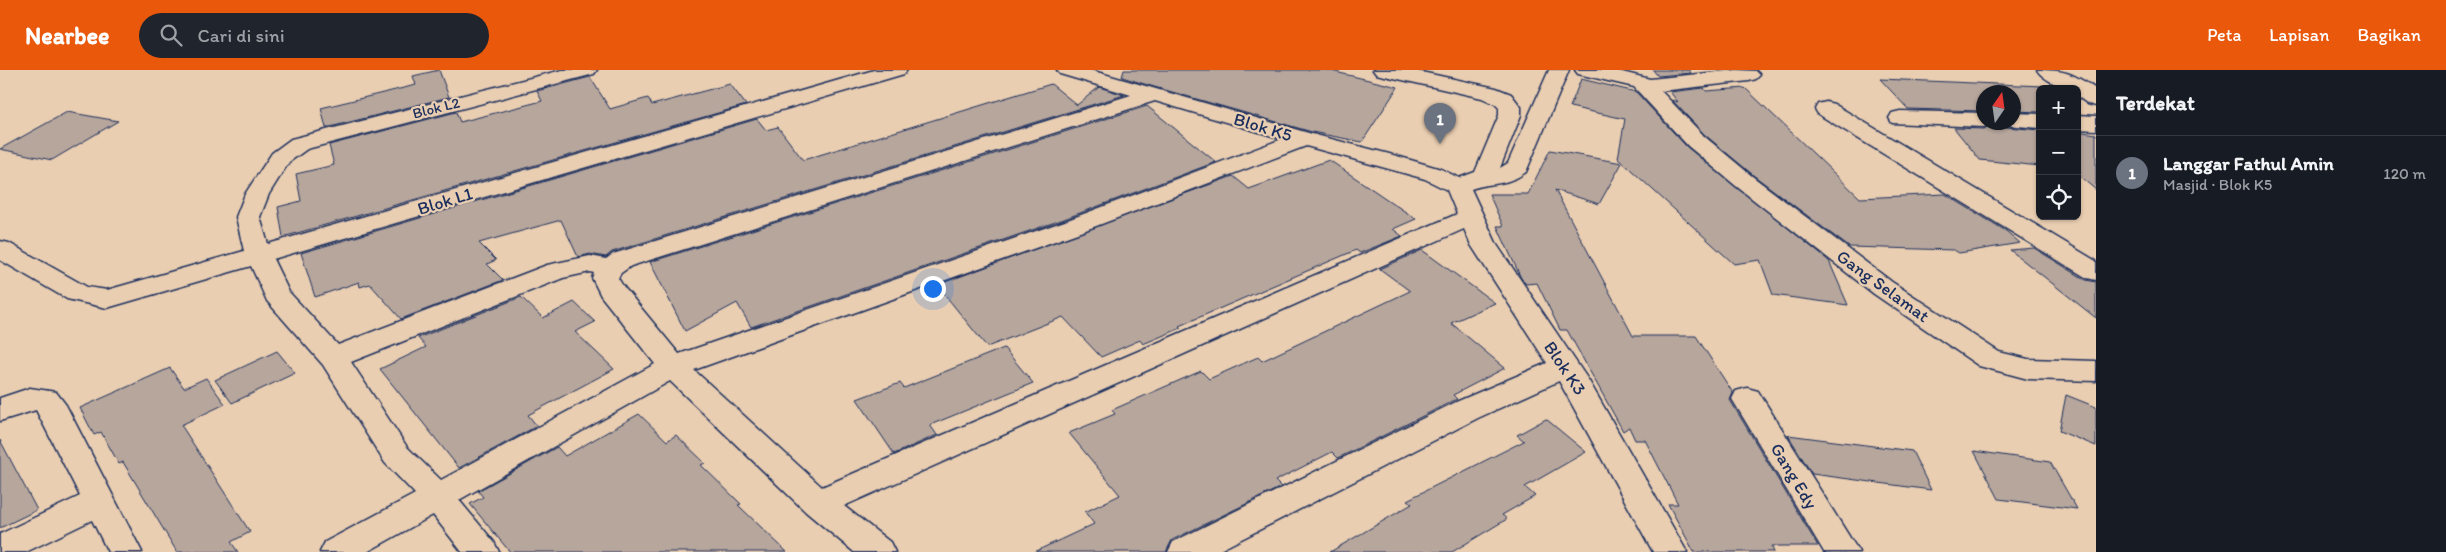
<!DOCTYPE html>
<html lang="id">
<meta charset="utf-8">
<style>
body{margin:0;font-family:Itim,sans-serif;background:#20242c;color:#f1f3f6}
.controls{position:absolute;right:15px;top:15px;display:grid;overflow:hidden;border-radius:8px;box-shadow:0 1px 4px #0004}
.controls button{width:45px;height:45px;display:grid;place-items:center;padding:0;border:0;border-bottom:1px solid #363941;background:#171b24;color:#f1f3f6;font:25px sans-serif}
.compass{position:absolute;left:1976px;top:15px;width:45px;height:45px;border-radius:50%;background:#171b24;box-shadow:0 1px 4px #0004;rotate:13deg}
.you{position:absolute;left:932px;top:218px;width:18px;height:18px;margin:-12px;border:4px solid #fff;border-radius:50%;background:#1a73e8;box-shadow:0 0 0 8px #1a73e833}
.badge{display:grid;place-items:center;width:32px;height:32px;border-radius:50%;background:#ea580c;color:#fff;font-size:16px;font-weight:700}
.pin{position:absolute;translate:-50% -41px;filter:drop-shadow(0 1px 2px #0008)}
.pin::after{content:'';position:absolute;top:26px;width:18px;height:15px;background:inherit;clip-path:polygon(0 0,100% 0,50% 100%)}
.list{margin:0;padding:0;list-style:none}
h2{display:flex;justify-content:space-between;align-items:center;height:65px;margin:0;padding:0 20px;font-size:21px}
h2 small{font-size:16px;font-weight:400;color:#9ea1a6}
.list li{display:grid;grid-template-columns:32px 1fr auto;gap:15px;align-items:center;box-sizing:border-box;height:75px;padding:0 20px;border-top:1px solid #363941}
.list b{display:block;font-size:19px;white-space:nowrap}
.list p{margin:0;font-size:16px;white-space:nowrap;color:#9ea1a6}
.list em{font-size:16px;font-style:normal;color:#9ea1a6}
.icon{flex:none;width:28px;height:28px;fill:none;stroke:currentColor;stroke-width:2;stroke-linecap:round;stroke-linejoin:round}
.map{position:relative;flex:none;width:2096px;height:482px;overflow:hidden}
header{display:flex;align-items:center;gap:30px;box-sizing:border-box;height:70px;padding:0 25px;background:#ea580c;color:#fff}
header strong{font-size:24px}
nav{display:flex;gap:28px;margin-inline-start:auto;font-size:18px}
.search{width:350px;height:45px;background:#20242c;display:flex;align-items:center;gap:12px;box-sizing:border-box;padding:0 18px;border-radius:28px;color:#9ea1a6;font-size:19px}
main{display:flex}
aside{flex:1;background:#171b24}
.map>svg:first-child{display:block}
.building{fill:#b7a69c;stroke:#1b2f5e}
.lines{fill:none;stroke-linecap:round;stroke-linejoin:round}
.minor-casing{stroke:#1b2f5e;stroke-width:3}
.minor{fill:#eaceb1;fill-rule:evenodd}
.labels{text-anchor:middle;stroke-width:4.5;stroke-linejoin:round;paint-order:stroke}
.far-street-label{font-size:15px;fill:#1b2f5e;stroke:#eaceb1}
.street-label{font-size:18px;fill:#1b2f5e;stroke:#eaceb1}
</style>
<header>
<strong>Nearbee</strong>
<div class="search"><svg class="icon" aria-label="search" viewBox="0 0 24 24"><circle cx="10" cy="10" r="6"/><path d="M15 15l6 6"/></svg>Cari di sini</div>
<nav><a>Peta</a><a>Lapisan</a><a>Bagikan</a></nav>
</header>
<main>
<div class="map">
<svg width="2096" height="482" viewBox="0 0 2096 482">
<rect width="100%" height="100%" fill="#eaceb1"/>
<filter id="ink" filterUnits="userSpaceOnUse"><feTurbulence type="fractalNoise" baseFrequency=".02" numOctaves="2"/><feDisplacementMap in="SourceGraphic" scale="10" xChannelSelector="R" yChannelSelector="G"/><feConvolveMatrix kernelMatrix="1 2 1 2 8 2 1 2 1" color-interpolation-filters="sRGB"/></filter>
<g filter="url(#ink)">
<g class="building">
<polygon points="439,0 449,27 326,58 321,38 416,15 413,6"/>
<polygon points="1124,0 1327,0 1398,17 1362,72 1312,62 1151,16 1122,7"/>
<polygon points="1653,0 1689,0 1691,3 1658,6"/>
<polygon points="590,7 610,39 648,28 652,35 730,14 746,35 283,167 278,137 301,131 296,104 334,95 329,75 456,42 460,52 542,31 537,21"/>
<polygon points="1581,9 1636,22 1687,77 1829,191 1848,235 1773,225 1760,190 1734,194 1618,88 1625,49 1570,37"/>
<polygon points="1880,9 2043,16 2046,19 2040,19 2040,42 2014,41 2014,22 1984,22 1984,41 1908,39"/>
<polygon points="1051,14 1077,35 1099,17 1124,25 612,182 606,187 590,184 578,187 561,150 479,173 496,190 487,194 503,210 401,249 370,214 360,217 359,212 315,227 301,183 757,49 766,60 778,57 803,90"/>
<polygon points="1704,18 1706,21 1745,18 1860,128 1945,124 2006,161 2020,173 1959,183 1954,180 1849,177 1753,105 1705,65 1672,30 1678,32 1670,22"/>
<polygon points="1147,36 1216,92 1064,149 751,257 737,233 685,261 650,192"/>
<polygon points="67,42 118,51 52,90 0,79"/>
<polygon points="1995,52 2003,52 2006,57 2040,60 2040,96 1980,90 1954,58 1984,59"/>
<polygon points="2077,61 2096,64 2096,120 2077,104"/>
<polygon points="1550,80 1622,93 1599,134 1555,120 1633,266 1696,266 1733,323 1730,330 1818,476 1771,476 1774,482 1694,482 1668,434 1678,434 1645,370 1635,370 1629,357 1623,361 1567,260 1560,260 1537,213 1526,214 1521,208 1497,156 1503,156 1489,124 1528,124"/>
<polygon points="1329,90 1416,149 1393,159 1402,166 1360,183 1356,180 1179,256 1181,258 1143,274 1140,270 1101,287 1063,247 987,277 937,215 1233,106 1249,119"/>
<polygon points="2034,178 2086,210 2096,212 2096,248 2010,180"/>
<polygon points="1422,180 1495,233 1451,253 1505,298 1453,325 1457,329 1338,388 1332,382 1275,411 1281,417 1172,470 1166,482 1034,482 1094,454 1085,442 1120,425 1069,363 1115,344 1112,340 1201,301 1209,309 1258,287 1262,291 1410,221 1380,199"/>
<polygon points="521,227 543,248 574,232 595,252 575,262 614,299 528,345 537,356 459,398 380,299 426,277 418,268"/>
<polygon points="1004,278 1033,313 930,355 937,365 894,384 857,329 900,313 904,318"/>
<polygon points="277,281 295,303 232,333 215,310"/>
<polygon points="170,298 184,318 206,308 225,334 181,355 250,462 231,472 238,482 177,482 123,392 119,394 101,362 94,365 80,338"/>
<polygon points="2066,325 2096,337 2096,376 2059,361"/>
<polygon points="639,344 667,371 676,365 705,393 701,395 741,434 738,435 787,482 510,482 470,434 483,427 478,421 557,377 565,386"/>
<polygon points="1546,349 1586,382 1525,417 1535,426 1502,445 1507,449 1452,482 1330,482 1412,434 1407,430 1524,371 1517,365"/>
<polygon points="1788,365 1912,381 1931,420 1812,404"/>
<polygon points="0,370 37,440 0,458"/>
<polygon points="1974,381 2050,392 2077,439 1999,429"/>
</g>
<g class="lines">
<defs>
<g id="minor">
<path d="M562 0H597L594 4 307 79 289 92 269 124 260 147 268 174 874 0H907L904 4 273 189 289 222 338 275 547 195 590 186 606 189 613 184 1131 25 1060 4 1057 0H1090L1312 64 1397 86 1441 99 1459 108 1475 102 1499 45V38L1495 34 1482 28 1376 4 1373 0H1412L1496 18 1511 24 1521 37V45L1500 98 1508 93 1549 0H1569L1526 102C1507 116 1492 112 1471 119L1497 175 1589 311 1687 482H1653L1559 311 1478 348 1216 482H1168L1173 472 1456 332 1547 293 1471 175 1464 159 844 436 890 472 895 482H854L806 442 670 311 459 430 494 472 499 482H462L433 445 367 482H320L325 472 415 424 385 393 323 295 267 231 251 196 107 238 67 229 0 190V171L9 173 87 217 107 220 244 181 236 147 245 124 272 83 291 69ZM1155 31 1282 69 1065 151 679 284 623 216 618 208 621 203 631 196ZM1306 76 1425 109 1447 120 1457 144 822 417 694 300 1083 161ZM590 202 594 203 592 208 601 226 655 294 441 410 407 377 351 292 563 208Z"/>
<polygon points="1575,0 1614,0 1650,9 1737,0 1756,1 1760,5 1756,9 1749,11 1661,21 1704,66 1752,106 1892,212 1999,282 2028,289 2096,291 2096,311 2028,309 1979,296 1874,224 1736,116 1688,76 1634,17 1578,4"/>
<path d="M2037 0C2065 0 2072 3 2096 19V36L2088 34 2077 26V19C2064 19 2044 11 2037 0Z"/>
<polygon points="1826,32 1834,34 2096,191 2096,210 2087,208 1818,44 1815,39 1818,34"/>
<polygon points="1900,41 1984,43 1984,52 1993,52 1984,57 1892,53 1889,48 1892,43"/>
<polygon points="2014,43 2040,44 2040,58 2006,55 2005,52 2014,52"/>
<polygon points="2077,45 2096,46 2096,60 2077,59"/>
<polygon points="30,318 56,322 66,335 142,482 108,482 92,450 26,482 0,482 0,464 80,426 36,340 0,351 0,328"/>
<polygon points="1747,318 1758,321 1859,482 1824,482 1732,329 1736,321"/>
</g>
</defs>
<use href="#minor" class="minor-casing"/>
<use href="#minor" class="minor"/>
</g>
</g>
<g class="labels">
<g class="far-street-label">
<text transform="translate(436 38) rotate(-14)" y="5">Blok L2</text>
</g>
<g class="street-label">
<text transform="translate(1263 57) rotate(17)" y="6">Blok K5</text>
<text transform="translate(445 131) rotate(-17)" y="6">Blok L1</text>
<text transform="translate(1883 216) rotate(36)" y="6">Gang Selamat</text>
<text transform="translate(1565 298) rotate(56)" y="6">Blok K3</text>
<text transform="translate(1794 406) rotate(59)" y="6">Gang Edy</text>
</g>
</g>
</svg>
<div class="controls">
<button>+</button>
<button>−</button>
<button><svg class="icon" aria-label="locate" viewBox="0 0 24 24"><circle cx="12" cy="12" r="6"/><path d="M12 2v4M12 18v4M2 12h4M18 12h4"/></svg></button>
</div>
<svg class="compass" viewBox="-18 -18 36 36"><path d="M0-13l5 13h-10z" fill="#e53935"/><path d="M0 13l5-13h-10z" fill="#9ea1a6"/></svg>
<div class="you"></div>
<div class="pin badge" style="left:1440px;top:74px;background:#6b7280">1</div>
</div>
<aside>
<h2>Terdekat<small></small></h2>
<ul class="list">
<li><span class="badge" style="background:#6b7280">1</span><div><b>Langgar Fathul Amin</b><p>Masjid · Blok K5</p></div><em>120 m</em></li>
</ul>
</aside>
</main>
